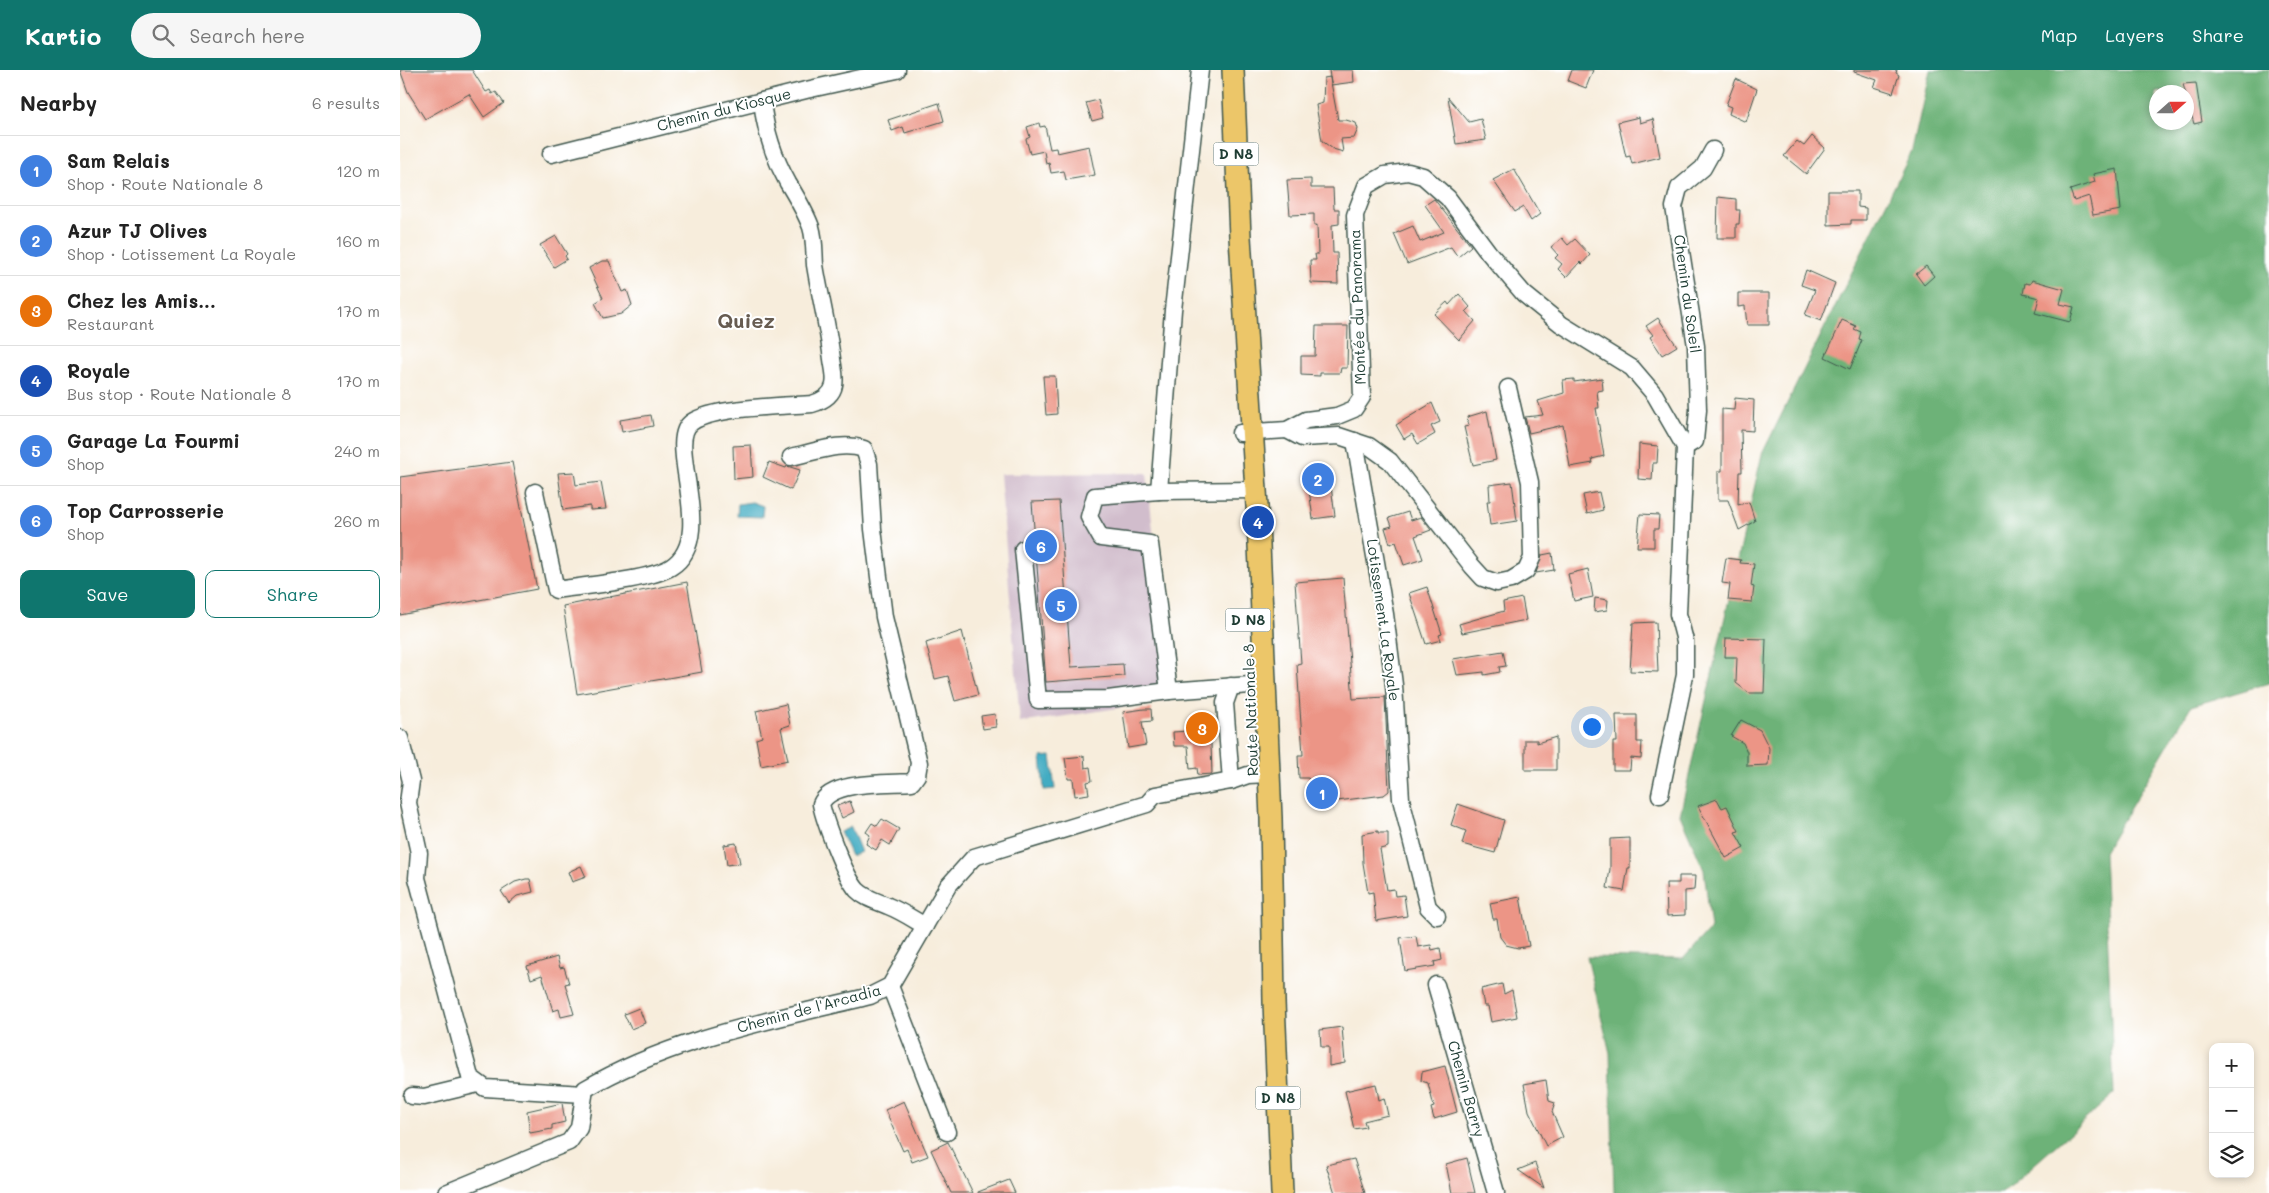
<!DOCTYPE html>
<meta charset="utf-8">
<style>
body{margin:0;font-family:Mali,sans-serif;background:#f6f6f6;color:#222}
.controls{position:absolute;right:15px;bottom:15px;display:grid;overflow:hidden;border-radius:10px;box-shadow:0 2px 8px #0003}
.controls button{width:45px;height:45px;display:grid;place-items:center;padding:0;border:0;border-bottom:1px solid #e0e0e0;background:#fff;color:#222;font:25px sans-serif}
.compass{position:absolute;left:1749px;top:15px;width:45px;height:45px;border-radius:50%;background:#fff;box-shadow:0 2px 8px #0003;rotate:69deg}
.you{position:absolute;left:1191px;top:656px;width:18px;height:18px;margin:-12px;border:4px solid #fff;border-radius:50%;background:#1a73e8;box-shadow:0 0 0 8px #1a73e833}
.badge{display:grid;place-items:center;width:32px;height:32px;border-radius:50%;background:#0f766e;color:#fff;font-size:16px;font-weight:700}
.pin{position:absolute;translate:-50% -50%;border:2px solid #fff;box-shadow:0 1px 5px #0006}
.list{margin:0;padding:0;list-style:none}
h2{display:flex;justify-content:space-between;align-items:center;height:65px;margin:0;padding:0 20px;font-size:21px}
h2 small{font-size:16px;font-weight:400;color:#767676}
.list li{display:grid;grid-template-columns:32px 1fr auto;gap:15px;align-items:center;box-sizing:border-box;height:70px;padding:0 20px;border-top:1px solid #e0e0e0}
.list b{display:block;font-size:19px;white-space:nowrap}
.list p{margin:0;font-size:16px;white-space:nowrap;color:#767676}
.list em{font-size:16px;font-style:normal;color:#767676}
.actions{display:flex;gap:10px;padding:15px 20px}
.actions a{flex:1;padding:11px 0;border:1px solid #0f766e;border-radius:10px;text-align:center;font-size:18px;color:#0f766e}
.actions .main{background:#0f766e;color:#fff}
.icon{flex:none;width:28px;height:28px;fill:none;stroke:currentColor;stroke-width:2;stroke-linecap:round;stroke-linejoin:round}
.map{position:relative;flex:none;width:1869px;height:1123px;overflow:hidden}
header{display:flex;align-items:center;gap:30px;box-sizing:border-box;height:70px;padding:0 25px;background:#0f766e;color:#fff}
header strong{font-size:24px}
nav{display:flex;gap:28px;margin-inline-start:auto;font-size:18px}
.search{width:350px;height:45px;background:#f6f6f6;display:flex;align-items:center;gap:12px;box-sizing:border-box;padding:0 18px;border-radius:28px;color:#767676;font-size:19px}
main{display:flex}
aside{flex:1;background:#fff}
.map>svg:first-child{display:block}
.industrial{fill:#d1bdcc}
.forest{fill:#6db278;stroke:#467856;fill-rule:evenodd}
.water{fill:#42acc2;stroke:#30747b}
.building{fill:#ec9586}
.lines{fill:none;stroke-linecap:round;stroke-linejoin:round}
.minor-casing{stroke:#3f574d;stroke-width:19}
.major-casing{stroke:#3f574d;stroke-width:24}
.minor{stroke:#fff;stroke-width:16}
.major{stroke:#ecc669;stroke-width:21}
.labels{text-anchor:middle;stroke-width:4;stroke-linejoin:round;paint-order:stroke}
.shield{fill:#fff;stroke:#627771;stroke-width:1}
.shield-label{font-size:14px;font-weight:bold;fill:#1f3d34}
.street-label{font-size:15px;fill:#1f3d34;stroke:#fff}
.district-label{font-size:20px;font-weight:bold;fill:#675c51;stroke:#fff}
</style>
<header>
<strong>Kartio</strong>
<div class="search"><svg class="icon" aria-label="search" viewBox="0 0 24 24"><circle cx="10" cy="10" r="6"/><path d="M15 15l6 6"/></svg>Search here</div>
<nav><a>Map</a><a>Layers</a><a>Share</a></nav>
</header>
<main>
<aside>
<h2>Nearby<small>6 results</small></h2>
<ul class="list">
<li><span class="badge" style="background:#3f7fe0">1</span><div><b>Sam Relais</b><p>Shop · Route Nationale 8</p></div><em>120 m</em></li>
<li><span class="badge" style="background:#3f7fe0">2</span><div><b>Azur TJ Olives</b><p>Shop · Lotissement La Royale</p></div><em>160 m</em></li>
<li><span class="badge" style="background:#e8710a">3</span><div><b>Chez les Amis...</b><p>Restaurant</p></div><em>170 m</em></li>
<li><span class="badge" style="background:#1a4fb4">4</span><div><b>Royale</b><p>Bus stop · Route Nationale 8</p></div><em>170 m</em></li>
<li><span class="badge" style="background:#3f7fe0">5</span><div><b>Garage La Fourmi</b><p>Shop</p></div><em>240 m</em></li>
<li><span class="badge" style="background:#3f7fe0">6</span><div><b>Top Carrosserie</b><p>Shop</p></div><em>260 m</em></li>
</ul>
<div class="actions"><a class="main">Save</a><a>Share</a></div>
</aside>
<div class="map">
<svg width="1869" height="1123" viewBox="0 0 1869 1123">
<rect width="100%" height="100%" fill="#fff"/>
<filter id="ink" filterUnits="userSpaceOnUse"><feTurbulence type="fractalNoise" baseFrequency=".02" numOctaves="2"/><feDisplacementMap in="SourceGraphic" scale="10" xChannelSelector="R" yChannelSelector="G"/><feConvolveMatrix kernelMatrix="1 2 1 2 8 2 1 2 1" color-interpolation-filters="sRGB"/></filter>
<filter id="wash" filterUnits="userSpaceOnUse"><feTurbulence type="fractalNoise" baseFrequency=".0096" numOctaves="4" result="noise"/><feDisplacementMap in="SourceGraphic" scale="20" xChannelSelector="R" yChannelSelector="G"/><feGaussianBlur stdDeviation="1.12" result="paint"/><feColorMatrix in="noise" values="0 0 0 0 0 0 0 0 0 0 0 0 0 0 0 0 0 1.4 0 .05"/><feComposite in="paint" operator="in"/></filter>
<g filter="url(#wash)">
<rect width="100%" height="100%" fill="#f7eddc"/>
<polygon class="industrial" points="747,403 771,630 620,653 600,404"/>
<path class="forest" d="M1530 0H1869V613L1791 636 1704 782 1714 1024 1602 1123H1214L1210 983 1187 887 1283 889 1311 858 1304 800 1280 745 1362 384 1512 81ZM1756 22H1786V52H1756Z"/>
<g class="water">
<polygon points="352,432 363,436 362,447 337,446 338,434"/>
<polygon points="651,686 655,719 644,720 641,687"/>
<polygon points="451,757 461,782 451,786 440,762"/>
</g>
<g id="blocks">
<g class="building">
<polygon points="0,0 72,0 86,22 90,20 92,24 96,22 104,33 84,47 69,24 25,49 8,22"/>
<polygon points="929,0 953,0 954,12 931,15"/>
<polygon points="1172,0 1193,0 1186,18 1168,11"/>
<polygon points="1454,0 1497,0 1496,3 1499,5 1493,23 1474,17 1477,10 1454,2"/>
<polygon points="930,7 938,50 946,50 956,53 958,59 954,68 941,69 943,82 933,79 922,71 916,35 923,33 924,8"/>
<polygon points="1336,9 1357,19 1346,52 1329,44 1331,37 1326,35"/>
<polygon points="1796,13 1802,52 1794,54 1783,14"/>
<polygon points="1048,27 1069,52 1081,49 1086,70 1056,74"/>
<polygon points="698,30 703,48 692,51 686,33"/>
<polygon points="539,33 544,51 505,63 503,57 492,61 488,50"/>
<polygon points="1239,47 1240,53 1253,49 1260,87 1232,94 1230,86 1226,87 1218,52"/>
<polygon points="639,53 640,57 645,56 650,79 656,78 657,83 689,76 695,105 666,110 664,101 651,103 649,93 646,94 644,81 630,84 626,69 630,67 627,57"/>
<polygon points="1412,66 1425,78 1406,104 1384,86 1397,71 1404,76"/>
<polygon points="1114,99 1140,144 1131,151 1123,137 1115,142 1093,110"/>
<polygon points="1717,99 1721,140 1693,145 1689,126 1674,131 1670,120 1695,112 1693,104"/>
<polygon points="911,109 911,118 933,118 934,139 939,139 939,154 932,155 933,183 937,183 938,214 911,213 910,190 916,190 915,184 918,184 917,155 914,156 914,144 890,145 887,110"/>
<polygon points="1428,121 1458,121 1458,137 1466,138 1466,150 1451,150 1451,154 1428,155"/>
<polygon points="1318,127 1336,129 1336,140 1340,140 1339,154 1336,154 1336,168 1317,168"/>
<polygon points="1034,129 1071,176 1058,187 1051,177 1007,194 994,164 1013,156 1020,172 1044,162 1025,135"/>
<polygon points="156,166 167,184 165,186 167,189 154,197 140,175"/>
<polygon points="1162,168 1168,175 1175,169 1190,185 1182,194 1180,192 1166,207 1158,199 1162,194 1155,188 1158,185 1151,177"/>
<polygon points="202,191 209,191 222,222 227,220 232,235 221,244 203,248 195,233 203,228 189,198"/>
<polygon points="1526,196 1534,206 1524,215 1516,204"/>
<polygon points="1406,200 1435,213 1421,251 1405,245 1415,220 1401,215"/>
<polygon points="1632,210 1664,219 1660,234 1674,237 1670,252 1635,243 1639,228 1623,224 1625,213 1630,214"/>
<polygon points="1338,223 1369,223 1369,255 1347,255 1345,236 1338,237"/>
<polygon points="1059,224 1070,237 1066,241 1075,251 1059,270 1034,244 1047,232 1049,235"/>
<polygon points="1258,248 1277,276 1262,285 1250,267 1253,265 1246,256"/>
<polygon points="1442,250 1456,256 1454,259 1461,262 1459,269 1462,270 1450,299 1425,287"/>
<polygon points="916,256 948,256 947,298 941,298 940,303 920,303 920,306 901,305 901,286 915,286"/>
<polygon points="643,306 655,306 657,344 646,345"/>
<polygon points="1202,308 1203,320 1197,321 1199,338 1196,338 1204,386 1192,389 1193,393 1170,397 1163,355 1129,363 1125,347 1143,345 1138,331 1164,323 1163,310 1174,309 1174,312"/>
<polygon points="1335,328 1354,330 1353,361 1341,360 1342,402 1339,402 1338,435 1349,432 1355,451 1339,460 1328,430 1318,430 1318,401 1322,401 1322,339 1334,340"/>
<polygon points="1032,333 1040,352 1031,356 1035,364 1018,374 1012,364 1004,369 996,355"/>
<polygon points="1087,341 1096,390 1073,395 1064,357 1069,356 1067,347"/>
<polygon points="251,345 253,356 222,362 220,350"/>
<polygon points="1239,374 1258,376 1257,393 1253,393 1252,410 1238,409"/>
<polygon points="351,375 353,407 334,409 333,376"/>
<polygon points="112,392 137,519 0,545 0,407"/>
<polygon points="369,392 386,398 387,396 400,400 391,420 363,407"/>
<polygon points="174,402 176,415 201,412 206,439 190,440 190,436 163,440 158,403"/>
<polygon points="929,402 935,446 913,449 907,405"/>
<polygon points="1112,412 1117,451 1090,455 1087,431 1090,431 1089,415"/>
<polygon points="1199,422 1203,440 1187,444 1183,425"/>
<polygon points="659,431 671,597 723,594 724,606 646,612 632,432"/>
<polygon points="1008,442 1011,450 1021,447 1031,460 1015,466 1023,489 1004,495 996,472 990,474 985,458 992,456 989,448"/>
<polygon points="1240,444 1259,445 1258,459 1254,459 1254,477 1237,477"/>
<polygon points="1152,483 1154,500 1136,503 1142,485"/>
<polygon points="1326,488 1341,490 1340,493 1354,494 1351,516 1354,517 1352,532 1328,530 1330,514 1322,513"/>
<polygon points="1188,499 1193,527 1174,531 1168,504"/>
<polygon points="943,508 953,629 985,627 989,721 984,725 914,734 913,715 908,708 899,708 898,685 903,685 897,594 901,593 895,512"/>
<polygon points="287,512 302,602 177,624 163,536"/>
<polygon points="1027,517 1042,564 1039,565 1041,570 1026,574 1009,523"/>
<polygon points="1122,528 1126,550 1062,563 1059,554 1104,541 1103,532"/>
<polygon points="1195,528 1208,530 1207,540 1194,542"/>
<polygon points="1256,552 1258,602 1230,601 1233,553"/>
<polygon points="562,561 578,625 555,631 548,606 535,609 526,573"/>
<polygon points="1326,568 1366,569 1364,623 1349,623 1336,613 1337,587 1325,587"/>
<polygon points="1103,581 1106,596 1099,597 1100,602 1084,605 1084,602 1057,605 1053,589"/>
<polygon points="386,634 390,655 381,658 388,690 361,696 356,669 362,667 356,641"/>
<polygon points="744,639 751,639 752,651 742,652 746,675 728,678 723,642"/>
<polygon points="595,644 596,657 583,659 581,646"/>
<polygon points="810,645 812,704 798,705 797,698 790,699 788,676 774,676 773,662 788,661 788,649 791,649 791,646"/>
<polygon points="1216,645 1237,645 1237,672 1242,672 1241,689 1231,688 1230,700 1213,700 1213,672 1217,672"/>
<polygon points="1341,650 1360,660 1369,678 1368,695 1347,696 1347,682 1343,673 1331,666"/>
<polygon points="1156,667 1156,700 1125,700 1125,670 1137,670 1137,673"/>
<polygon points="684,686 685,698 690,697 692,711 687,712 689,724 675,726 673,709 668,709 665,688"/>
<polygon points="1317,729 1322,738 1327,736 1339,761 1335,762 1344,778 1326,788 1298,736"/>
<polygon points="450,731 454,742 442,748 437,736"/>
<polygon points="1058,734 1104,750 1095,783 1062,774 1066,761 1051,755"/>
<polygon points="482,749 499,759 490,775 482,770 476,780 466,774 470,765 466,762 472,753 477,756"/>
<polygon points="978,761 978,763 988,763 988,777 980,779 987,820 994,819 995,826 1004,825 1007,846 976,851 973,822 968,823 963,793 962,764"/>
<polygon points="1230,768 1230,798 1228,798 1224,821 1207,818 1210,799 1210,769"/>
<polygon points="336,773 340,793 327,795 324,775"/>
<polygon points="181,796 186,807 172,812 168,802"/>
<polygon points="1279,806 1295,806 1294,820 1285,821 1285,845 1267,846 1266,813 1279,813"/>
<polygon points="126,809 130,809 133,822 117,826 109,833 101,821 115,812"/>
<polygon points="1120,827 1129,876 1118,878 1106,875 1100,867 1097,849 1093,849 1090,833"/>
<polygon points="1016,866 1018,877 1031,875 1032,880 1040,878 1042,890 1034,892 1035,896 1005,901 1000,868"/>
<polygon points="157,887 160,898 164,897 169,913 165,914 174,944 161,947 159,939 153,941 142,905 131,909 127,896"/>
<polygon points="1102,914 1104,924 1112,920 1117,947 1091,952 1088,936 1084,936 1081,919"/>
<polygon points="239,938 245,953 231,959 224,944"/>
<polygon points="942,957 945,993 929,996 929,977 921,977 920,960"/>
<polygon points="1045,996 1057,1042 1034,1049 1031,1038 1034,1037 1028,1013 1021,1011 1022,1002"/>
<polygon points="1146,1010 1149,1031 1155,1033 1152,1042 1163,1067 1146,1076 1129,1041 1124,1014"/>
<polygon points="976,1014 979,1030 984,1028 988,1045 964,1051 966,1057 954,1059 945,1021"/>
<polygon points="504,1031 528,1086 512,1092 507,1079 503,1081 485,1040"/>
<polygon points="162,1033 165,1052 152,1055 152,1059 130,1063 127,1041"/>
<polygon points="548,1072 573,1123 551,1123 531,1080"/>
<polygon points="1067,1088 1075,1123 1052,1123 1046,1094"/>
<polygon points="954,1089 965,1123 935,1123 926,1095"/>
<polygon points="1135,1093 1144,1118 1118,1100"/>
<polygon points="609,1110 615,1123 578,1123 578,1122"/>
</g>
</g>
</g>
<g filter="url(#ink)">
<use href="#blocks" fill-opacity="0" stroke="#3f574d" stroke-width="1"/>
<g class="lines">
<defs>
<g id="minor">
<polyline points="151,84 406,20 497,0"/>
<polyline points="887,360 902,368 939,366 969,376 990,391 1072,496 1083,508 1097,513 1111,510 1126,501 1132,488 1130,412 1108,318"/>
<polyline points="840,363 887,360 906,350 937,346 954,339 962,327 955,145 966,116 985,105 1008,102 1023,106 1048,128 1089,183 1124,224 1161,254 1232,298 1255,325 1285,377 1278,544 1285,571 1285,605 1260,725"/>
<polyline points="955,371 985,544 994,615 1001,729 1028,837 1037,846"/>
<polyline points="1285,377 1295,371 1298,340 1296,276 1274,137 1279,118 1303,98 1313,80"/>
<path d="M391 387C416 382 440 371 464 379L469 394 473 459 484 547 519 693 517 705 512 712C489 714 431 710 421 734 425 753 445 806 457 820 466 829 477 831 488 836 501 841 513 849 525 856"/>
<polyline points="856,420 759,421 695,426 689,447 701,468 750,474 769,621 864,614"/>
<polyline points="759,421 773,240 800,0"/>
<path d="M135 422 156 520C183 516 250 510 271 497 319 467 263 371 292 352 314 337 384 336 412 334 422 331 432 326 434 315 436 307 433 297 432 289 428 257 420 226 415 195 414 182 415 170 411 157 405 141 397 128 388 113 374 88 365 60 362 31"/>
<polyline points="623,479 638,630 708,629 769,621"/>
<polyline points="831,616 825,633 831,711"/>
<polyline points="0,668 11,711 8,733 19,783 17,808 70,1007 85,1018 184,1024"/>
<polyline points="1036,915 1096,1123"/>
<polyline points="490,916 547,1062"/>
<polyline points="12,1026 24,1027 78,1014"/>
<path d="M46 1123 169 1072 179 1058 185 1019C272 968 373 950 470 926L490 916 548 816 574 787 747 734 755 725 831 711 848 705 868 704"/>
</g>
<polyline id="major" points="833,0 840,167 858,452 871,748 874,932 882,1123"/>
</defs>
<use href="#minor" class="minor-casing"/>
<use href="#major" class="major-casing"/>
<use href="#minor" class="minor"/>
<use href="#major" class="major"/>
</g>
</g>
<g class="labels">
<g class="shield">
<rect x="813.5" y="72.5" width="45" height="23" rx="4"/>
<rect x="825.5" y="538.5" width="45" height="23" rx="4"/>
<rect x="855.5" y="1016.5" width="45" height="23" rx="4"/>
</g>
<g class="shield-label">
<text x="836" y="89">D N8</text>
<text x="848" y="555">D N8</text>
<text x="878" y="1033">D N8</text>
</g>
<g class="street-label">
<text transform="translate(324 40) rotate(-14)" y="5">Chemin du Kiosque</text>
<text transform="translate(1287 224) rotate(82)" y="5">Chemin du Soleil</text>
<text transform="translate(958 237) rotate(-92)" y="5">Montée du Panorama</text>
<text transform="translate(983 550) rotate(82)" y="5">Lotissement La Royale</text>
<text transform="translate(851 640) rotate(-92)" y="5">Route Nationale 8</text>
<text transform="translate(409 939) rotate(-15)" y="5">Chemin de l'Arcadia</text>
<text transform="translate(1066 1019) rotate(74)" y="5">Chemin Barry</text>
</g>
<g class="district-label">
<text x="346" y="258">Quiez</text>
</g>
</g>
</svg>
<div class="controls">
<button>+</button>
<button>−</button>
<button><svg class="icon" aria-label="layers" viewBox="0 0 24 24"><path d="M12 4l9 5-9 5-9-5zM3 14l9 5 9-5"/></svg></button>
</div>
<svg class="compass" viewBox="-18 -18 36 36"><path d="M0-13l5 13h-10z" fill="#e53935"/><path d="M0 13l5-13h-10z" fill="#767676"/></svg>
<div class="you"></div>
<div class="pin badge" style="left:922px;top:723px;background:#3f7fe0">1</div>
<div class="pin badge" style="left:918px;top:409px;background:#3f7fe0">2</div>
<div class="pin badge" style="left:802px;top:658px;background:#e8710a">3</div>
<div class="pin badge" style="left:858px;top:452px;background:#1a4fb4">4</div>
<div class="pin badge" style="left:661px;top:535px;background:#3f7fe0">5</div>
<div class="pin badge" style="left:641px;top:476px;background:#3f7fe0">6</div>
</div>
</main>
